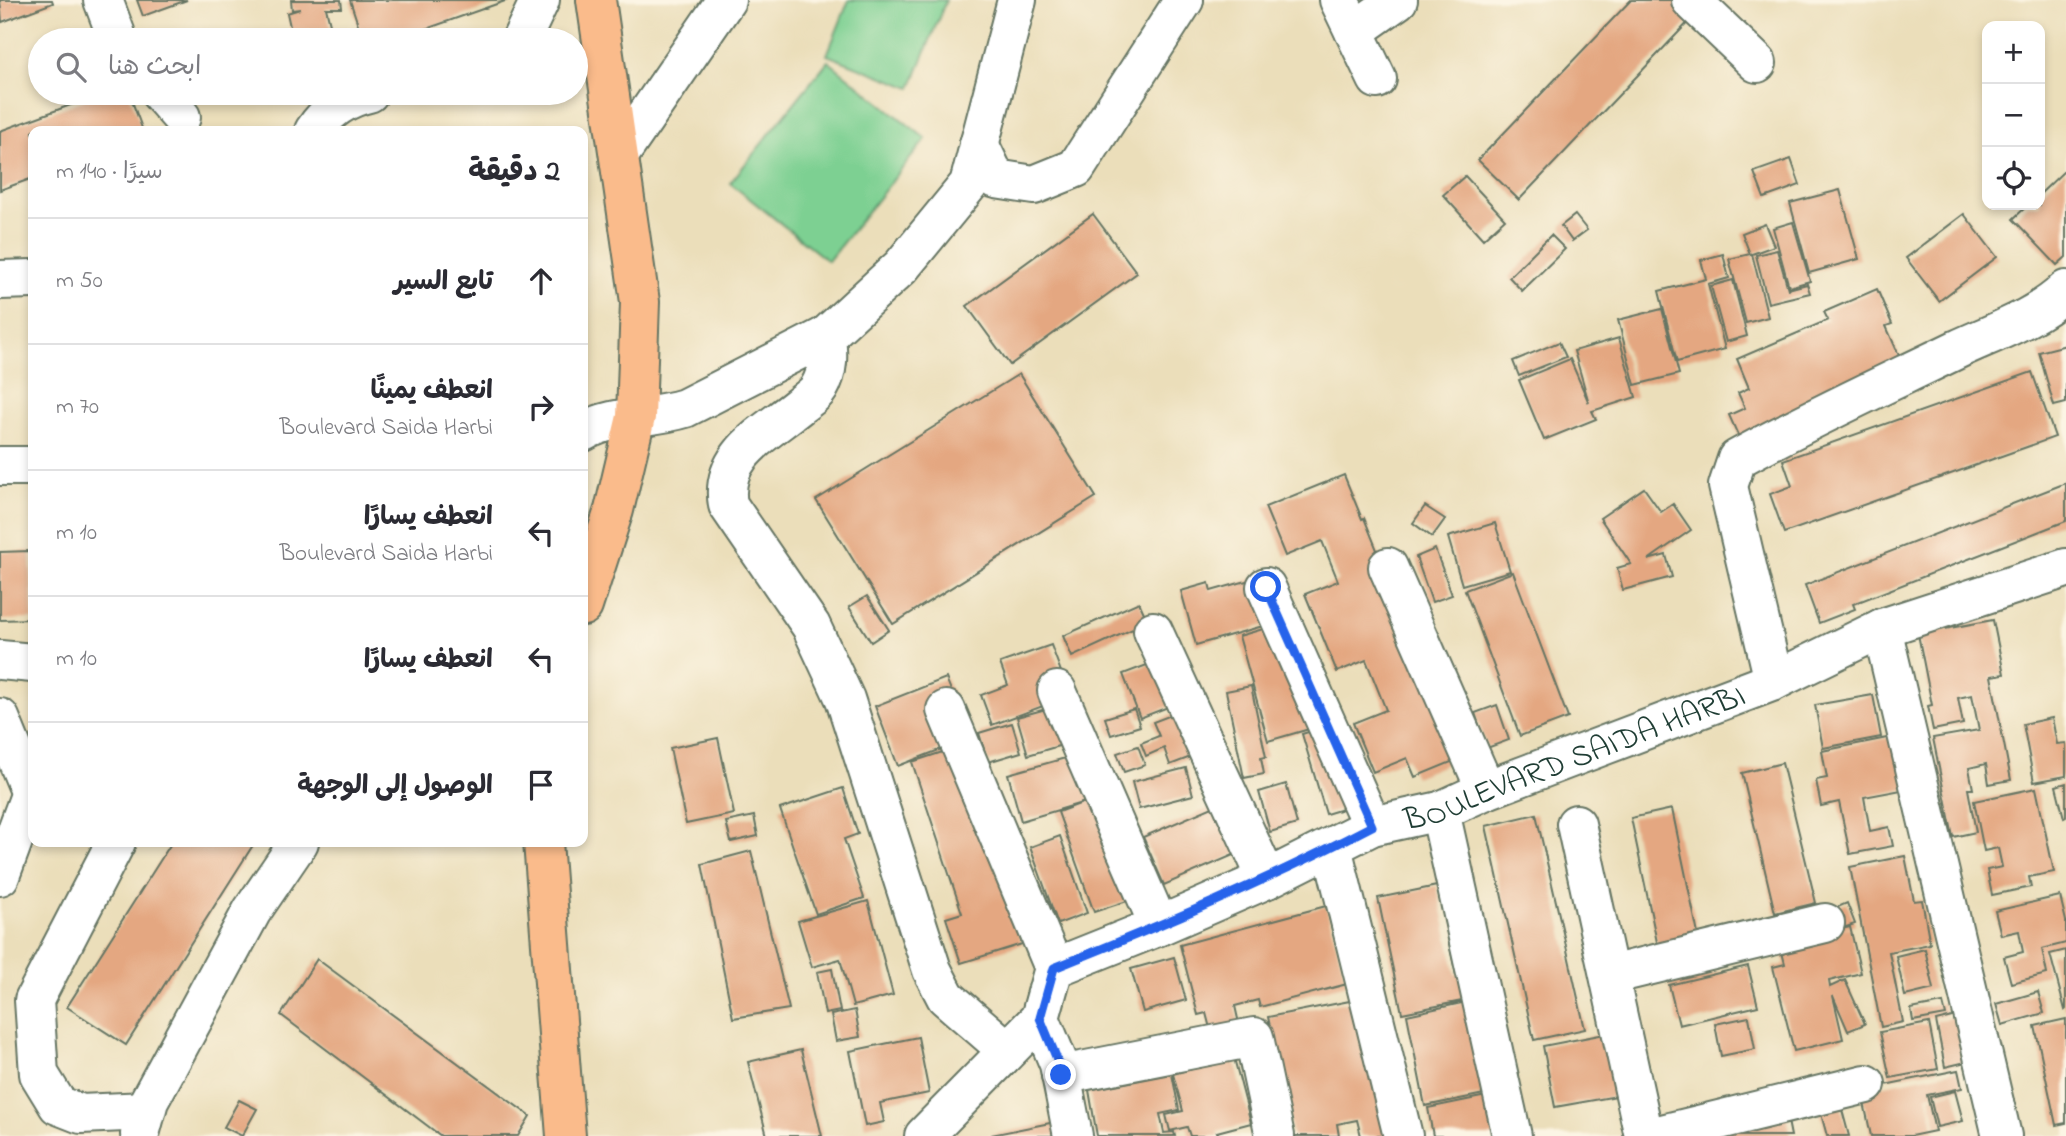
<!DOCTYPE html>
<html lang="ar">
<meta charset="utf-8">
<style>
body{margin:0;font-family:"Indie Flower","Playpen Sans Arabic",sans-serif;background:#f7f7f7;color:#2b2b33;direction:rtl}
.controls{position:absolute;right:21px;top:21px;display:grid;overflow:hidden;border-radius:14px;box-shadow:0 4px 10px #0003}
.controls button{width:63px;height:63px;display:grid;place-items:center;padding:0;border:0;border-bottom:2px solid #e1e1e2;background:#fff;color:#2b2b33;font:35px sans-serif}
.stop{position:absolute;width:21px;height:21px;margin:-16px;border:5px solid #2563eb;border-radius:50%;background:#fff}
.stop.end{background:#2563eb;border-color:#fff;box-shadow:0 2px 7px #0008}
.list{margin:0;padding:0;list-style:none}
h2{display:flex;justify-content:space-between;align-items:center;height:91px;margin:0;padding:0 28px;font-size:30px}
h2 small{font-size:23px;font-weight:400;color:#7c7c81}
.list li{display:grid;grid-template-columns:46px 1fr auto;gap:21px;align-items:center;box-sizing:border-box;height:126px;padding:0 28px;border-top:2px solid #e1e1e2}
.list b{display:block;font-size:26px;white-space:nowrap}
.list p{margin:0;font-size:23px;white-space:nowrap;color:#7c7c81}
.list em{font-size:23px;font-style:normal;color:#7c7c81}
.icon{flex:none;width:38px;height:38px;fill:none;stroke:currentColor;stroke-width:2;stroke-linecap:round;stroke-linejoin:round}
.map{position:relative;flex:none;width:2066px;height:1136px;overflow:hidden;direction:ltr}
.search{position:absolute;background:#fff;box-shadow:0 4px 10px #0003;left:28px;top:28px;width:560px;height:77px;display:flex;align-items:center;gap:18px;box-sizing:border-box;padding:0 24px;border-radius:38px;color:#7c7c81;font-size:26px}
.panel{position:absolute;background:#fff;box-shadow:0 4px 10px #0003;left:28px;top:126px;width:560px;height:721px;border-radius:14px;direction:rtl}
.map>svg:first-child{display:block}
.green{fill:#7dd092;stroke:#4e8663;stroke-width:2}
.building{fill:#e4a781}
.lines{fill:none;stroke-linecap:round;stroke-linejoin:round}
.minor-casing{stroke:#667563;stroke-width:42}
.major-casing{stroke:#667563;stroke-width:42}
.minor{stroke:#fff;stroke-width:38}
.major{stroke:#fabb8b;stroke-width:38}
.route{stroke:#2563eb;stroke-width:9}
.labels{text-anchor:middle;stroke-width:7;stroke-linejoin:round;paint-order:stroke}
.street-label{font-size:32px;fill:#1f3d34;stroke:#fcf5e5}
</style>
<div class="map">
<svg width="2066" height="1136" viewBox="0 0 2066 1136">
<rect width="100%" height="100%" fill="#fcf5e5"/>
<filter id="ink" filterUnits="userSpaceOnUse"><feTurbulence type="fractalNoise" baseFrequency=".0143" numOctaves="2"/><feDisplacementMap in="SourceGraphic" scale="14" xChannelSelector="R" yChannelSelector="G"/><feConvolveMatrix kernelMatrix="1 2 1 2 8 2 1 2 1" color-interpolation-filters="sRGB"/></filter>
<filter id="wash" filterUnits="userSpaceOnUse"><feTurbulence type="fractalNoise" baseFrequency=".00686" numOctaves="4" result="noise"/><feDisplacementMap in="SourceGraphic" scale="28" xChannelSelector="R" yChannelSelector="G"/><feGaussianBlur stdDeviation="1.57" result="paint"/><feColorMatrix in="noise" values="0 0 0 0 0 0 0 0 0 0 0 0 0 0 0 0 0 1.4 0 .05"/><feComposite in="paint" operator="in"/></filter>
<g filter="url(#wash)">
<rect width="100%" height="100%" fill="#ebdeba"/>
<g class="green">
<polygon points="849,0 946,0 911,88 827,55"/>
<polygon points="828,61 926,139 828,261 730,183"/>
</g>
<g id="blocks">
<g class="building">
<polygon points="0,0 52,0 53,3 2,22"/>
<polygon points="137,0 187,0 143,16"/>
<polygon points="291,0 341,0 342,8 326,8 334,40 293,40 287,13 300,9 292,10"/>
<polygon points="350,0 508,0 395,40 363,40"/>
<polygon points="1631,0 1681,0 1696,14 1519,200 1478,160"/>
<polygon points="463,32 465,40 432,40 432,39"/>
<polygon points="103,93 129,93 143,131 33,131 33,178 0,190 0,131"/>
<polygon points="1791,159 1800,185 1764,198 1754,172"/>
<polygon points="2066,169 2066,257 2057,265 2013,219 2028,205 2040,205 2040,194"/>
<polygon points="1465,176 1505,219 1483,239 1443,195"/>
<polygon points="1840,190 1859,259 1809,273 1790,203"/>
<polygon points="1093,214 1137,273 1010,365 967,306"/>
<polygon points="1964,214 1997,257 1939,301 1906,258"/>
<polygon points="1575,215 1587,230 1572,241 1561,226"/>
<polygon points="1793,222 1810,281 1789,287 1773,228"/>
<polygon points="1765,224 1774,246 1752,254 1768,317 1746,323 1729,259 1750,254 1742,233"/>
<polygon points="1551,235 1565,249 1522,291 1509,277"/>
<polygon points="1777,250 1788,289 1807,284 1810,293 1768,303 1756,255"/>
<polygon points="1723,254 1729,278 1708,284 1725,349 1677,362 1659,291 1706,279 1701,260"/>
<polygon points="1733,280 1747,336 1726,342 1711,286"/>
<polygon points="1877,289 1892,324 1886,326 1901,360 1741,442 1729,415 1745,408 1738,393 1749,388 1737,359 1828,320 1824,312"/>
<polygon points="1662,309 1679,374 1635,385 1618,320"/>
<polygon points="1619,338 1636,397 1592,411 1596,419 1544,440 1519,380 1570,359 1589,403 1574,351"/>
<polygon points="1559,342 1566,357 1519,376 1513,361"/>
<polygon points="2066,345 2066,403 2054,406 2039,352"/>
<polygon points="2032,372 2055,437 1784,533 1770,494 1792,486 1783,460"/>
<polygon points="1019,374 1096,497 893,624 816,500"/>
<polygon points="1344,475 1362,519 1364,518 1461,758 1415,777 1407,758 1373,772 1353,723 1386,710 1366,660 1337,672 1305,594 1338,581 1322,541 1285,556 1265,507"/>
<polygon points="2066,483 2066,521 1853,604 1855,609 1819,623 1805,585"/>
<polygon points="1644,488 1661,512 1673,504 1691,530 1648,560 1666,555 1672,577 1623,590 1617,568 1631,564 1600,518"/>
<polygon points="1425,506 1445,519 1432,537 1413,523"/>
<polygon points="1495,523 1510,571 1462,585 1448,537"/>
<polygon points="1435,549 1452,595 1432,602 1416,557"/>
<polygon points="30,551 33,619 0,620 0,552"/>
<polygon points="1513,572 1568,718 1520,736 1465,590"/>
<polygon points="1264,576 1277,622 1196,645 1181,591 1209,583 1211,591"/>
<polygon points="867,596 889,630 871,642 849,607"/>
<polygon points="1139,602 1148,622 1072,657 1063,636"/>
<polygon points="1993,620 2004,674 1991,676 2011,780 1989,784 1986,764 1969,768 1973,789 1968,789 1976,832 1953,837 1933,738 1979,730 1972,695 1958,698 1963,724 1933,730 1928,706 1932,705 1918,634"/>
<polygon points="1288,622 1316,727 1268,741 1239,636"/>
<polygon points="1051,645 1070,696 992,725 981,695 1008,685 1000,663"/>
<polygon points="1168,657 1186,700 1140,718 1123,674"/>
<polygon points="946,678 970,738 898,766 875,706"/>
<polygon points="1251,686 1266,757 1261,758 1264,774 1244,778 1226,691"/>
<polygon points="1873,695 1881,737 1823,748 1815,705"/>
<polygon points="1068,703 1079,740 1028,755 1017,717"/>
<polygon points="1497,705 1509,740 1487,748 1475,713"/>
<polygon points="1192,707 1209,750 1170,765 1164,748 1146,756 1141,743 1159,736 1153,722"/>
<polygon points="1134,709 1140,726 1111,735 1105,718"/>
<polygon points="2052,718 2057,744 2066,743 2066,776 2034,782 2023,724"/>
<polygon points="1012,723 1021,752 988,762 979,733"/>
<polygon points="1335,724 1359,804 1326,814 1302,734"/>
<polygon points="1897,736 1907,789 1864,797 1870,831 1889,827 1893,846 1850,854 1839,802 1821,806 1816,780 1827,778 1822,751"/>
<polygon points="718,738 734,814 686,824 670,748"/>
<polygon points="1138,746 1145,765 1124,772 1117,753"/>
<polygon points="958,747 1022,944 961,963 946,918 962,913 912,762"/>
<polygon points="1087,752 1139,897 1094,912 1058,812 1085,802 1021,821 1008,774"/>
<polygon points="1782,763 1816,903 1775,913 1742,773"/>
<polygon points="1186,768 1193,795 1139,809 1132,782"/>
<polygon points="2066,783 2066,817 2064,818 2056,786"/>
<polygon points="1286,784 1297,824 1270,832 1259,792"/>
<polygon points="843,788 858,834 844,839 864,898 816,914 780,809"/>
<polygon points="2036,788 2054,872 2029,877 2031,887 1992,895 1987,870 2002,867 1998,848 1984,851 1974,801"/>
<polygon points="1238,796 1259,844 1164,885 1143,837"/>
<polygon points="1672,809 1699,939 1658,947 1631,818"/>
<polygon points="1536,814 1585,1029 1534,1040 1486,826"/>
<polygon points="754,816 758,836 731,842 726,822"/>
<polygon points="1060,836 1087,913 1058,924 1030,847"/>
<polygon points="172,842 255,842 126,1045 67,1007"/>
<polygon points="751,851 789,1009 733,1018 702,864"/>
<polygon points="1905,856 1914,901 1922,900 1930,944 1889,952 1903,1022 1881,1027 1850,867"/>
<polygon points="1437,886 1456,975 1480,970 1504,1090 1425,1106 1407,1015 1462,1003 1462,1001 1402,1013 1378,898"/>
<polygon points="2060,896 2066,921 2066,943 2042,949 2047,974 2011,983 2004,957 2023,952 2019,931 2001,935 1995,911"/>
<polygon points="868,901 893,995 853,1006 840,959 812,967 798,921"/>
<polygon points="1847,903 1855,924 1840,929 1833,909"/>
<polygon points="1326,906 1347,984 1260,1007 1258,1000 1235,1006 1240,1028 1212,1036 1206,1013 1198,1015 1180,945"/>
<polygon points="1850,927 1861,973 1829,981 1830,987 1845,980 1865,1024 1848,1031 1833,996 1843,1039 1794,1051 1773,967 1785,964 1780,944"/>
<polygon points="1925,949 1934,989 1905,996 1896,956"/>
<polygon points="2066,950 2066,1009 2065,1010 2050,954"/>
<polygon points="1174,957 1186,1000 1143,1012 1131,969"/>
<polygon points="317,959 530,1116 518,1136 441,1136 281,1015"/>
<polygon points="1748,966 1758,1006 1679,1025 1669,985"/>
<polygon points="832,969 840,1011 825,1014 817,972"/>
<polygon points="2038,992 2044,1013 2002,1025 1996,1004"/>
<polygon points="1360,999 1388,1136 1361,1136 1357,1120 1337,1124 1339,1136 1293,1136 1268,1017"/>
<polygon points="1943,1003 1946,1015 1913,1021 1911,1009"/>
<polygon points="855,1010 860,1037 836,1041 831,1015"/>
<polygon points="1956,1016 1966,1062 1945,1067 1936,1021"/>
<polygon points="1749,1017 1755,1049 1721,1056 1715,1024"/>
<polygon points="2066,1019 2066,1123 2056,1125 2035,1026"/>
<polygon points="1929,1023 1938,1069 1890,1078 1880,1032"/>
<polygon points="1605,1034 1617,1096 1555,1107 1543,1046"/>
<polygon points="918,1037 929,1093 880,1103 884,1122 865,1126 850,1051"/>
<polygon points="801,1050 822,1136 767,1136 748,1062"/>
<polygon points="1234,1058 1251,1123 1217,1132 1219,1136 1190,1136 1187,1127 1170,1131 1166,1115 1183,1111 1173,1074"/>
<polygon points="1958,1070 1962,1088 1927,1095 1935,1131 1911,1136 1871,1136 1861,1088 1880,1086"/>
<polygon points="1172,1074 1179,1110 1160,1114 1164,1133 1174,1132 1175,1136 1097,1136 1089,1090"/>
<polygon points="1812,1081 1841,1106 1849,1136 1827,1136"/>
<polygon points="1955,1091 1963,1121 1937,1127 1930,1097"/>
<polygon points="1496,1094 1504,1136 1433,1136 1428,1108"/>
<polygon points="239,1100 257,1109 242,1136 224,1127"/>
<polygon points="1786,1111 1791,1136 1704,1136"/>
<polygon points="1070,1119 1074,1136 991,1136 991,1135"/>
</g>
</g>
</g>
<g filter="url(#ink)">
<use href="#blocks" fill-opacity="0" stroke="#667563" stroke-width="2"/>
<g class="lines">
<defs>
<g id="minor">
<polyline points="103,0 118,40"/>
<polyline points="1339,0 1377,79"/>
<polyline points="1691,0 1757,63"/>
<polyline points="1354,31 1398,0"/>
<polyline points="521,40 540,0"/>
<polyline points="160,93 181,117"/>
<path d="M314 131C327 111 345 98 369 93"/>
<polyline points="979,144 996,179 1034,185 1076,168 1184,0"/>
<polyline points="620,154 726,0"/>
<polyline points="0,280 33,279"/>
<path d="M826 336C828 354 829 371 819 388 815 395 805 401 799 406 765 434 719 455 728 505L811 626 845 699 932 970 946 997 1007 1050"/>
<path d="M583 432C614 414 650 419 685 408L826 336 901 267 969 184 1017 0"/>
<polyline points="0,466 33,466"/>
<polyline points="1388,567 1486,790"/>
<polyline points="1266,587 1372,826"/>
<polyline points="1882,628 2002,1136"/>
<polyline points="1153,631 1267,879"/>
<polyline points="0,660 33,663"/>
<path d="M1774 681 1728 486 1737 459C1809 419 1884 385 1958 349 1992 333 2039 317 2066 290"/>
<polyline points="1057,691 1159,926"/>
<polyline points="946,710 1054,968"/>
<polyline points="0,718 30,791"/>
<polyline points="1440,811 1512,1136"/>
<polyline points="1576,824 1644,1136"/>
<polyline points="116,842 34,1000 39,1074 58,1105 81,1114 146,1111"/>
<polyline points="1332,847 1403,1136"/>
<polyline points="0,876 33,787"/>
<polyline points="1610,975 1825,923"/>
<polyline points="1040,1018 1059,1064 1073,1136"/>
<polyline points="1061,1075 1254,1037 1275,1136"/>
<polyline points="140,1134 149,1101 252,911 299,842"/>
<path id="s1" d="M924 1136 1040 1018 1054 968 1159 926 1267 879 1372 826 1440 811 1486 790 1774 681 1882 628 2066 568"/>
<polyline points="1654,1136 1866,1084"/>
</g>
<g id="major">
<polyline points="583,606 614,510 636,417 640,302 596,0"/>
<polyline points="543,842 566,1136"/>
</g>
</defs>
<use href="#minor" class="minor-casing"/>
<use href="#major" class="major-casing"/>
<use href="#minor" class="minor"/>
<use href="#major" class="major"/>
</g>
</g>
<g class="lines" filter="url(#ink)">
<path class="route" d="M1061 1075 1059 1064 1040 1018 1054 968C1162 925 1269 880 1372 826L1266 587"/>
</g>
<g class="labels">
<g class="street-label">
<text dy="11" stroke="none"><textPath href="#s1" startOffset="780">BOULEVARD SAIDA HARBI</textPath></text>
</g>
</g>
</svg>
<div class="controls">
<button>+</button>
<button>−</button>
<button><svg class="icon" aria-label="locate" viewBox="0 0 24 24"><circle cx="12" cy="12" r="6"/><path d="M12 2v4M12 18v4M2 12h4M18 12h4"/></svg></button>
</div>
<div class="stop" style="left:1266px;top:587px"></div>
<div class="stop end" style="left:1061px;top:1075px"></div>
<div class="search"><svg class="icon" aria-label="search" viewBox="0 0 24 24"><circle cx="10" cy="10" r="6"/><path d="M15 15l6 6"/></svg>ابحث هنا</div>
<section class="panel">
<h2>2 دقيقة<small>سيرًا · 140 m</small></h2>
<ul class="list">
<li><svg class="icon" aria-label="ahead" viewBox="0 0 24 24"><path d="M12 20V5M6 11l6-6 6 6"/></svg><div><b>تابع السير</b></div><em>50 m</em></li>
<li><svg class="icon" aria-label="right" viewBox="0 0 24 24"><path d="M7 20v-9h11M14 6l5 5-5 5"/></svg><div><b>انعطف يمينًا</b><p>Boulevard Saida Harbi</p></div><em>70 m</em></li>
<li><svg class="icon" aria-label="left" viewBox="0 0 24 24"><path d="M17 20v-9H6M10 6l-5 5 5 5"/></svg><div><b>انعطف يسارًا</b><p>Boulevard Saida Harbi</p></div><em>10 m</em></li>
<li><svg class="icon" aria-label="left" viewBox="0 0 24 24"><path d="M17 20v-9H6M10 6l-5 5 5 5"/></svg><div><b>انعطف يسارًا</b></div><em>10 m</em></li>
<li><svg class="icon" aria-label="arrive" viewBox="0 0 24 24"><path d="M6 21V4h12l-3 4 3 4H6"/></svg><div><b>الوصول إلى الوجهة</b></div></li>
</ul>
</section>
</div>
